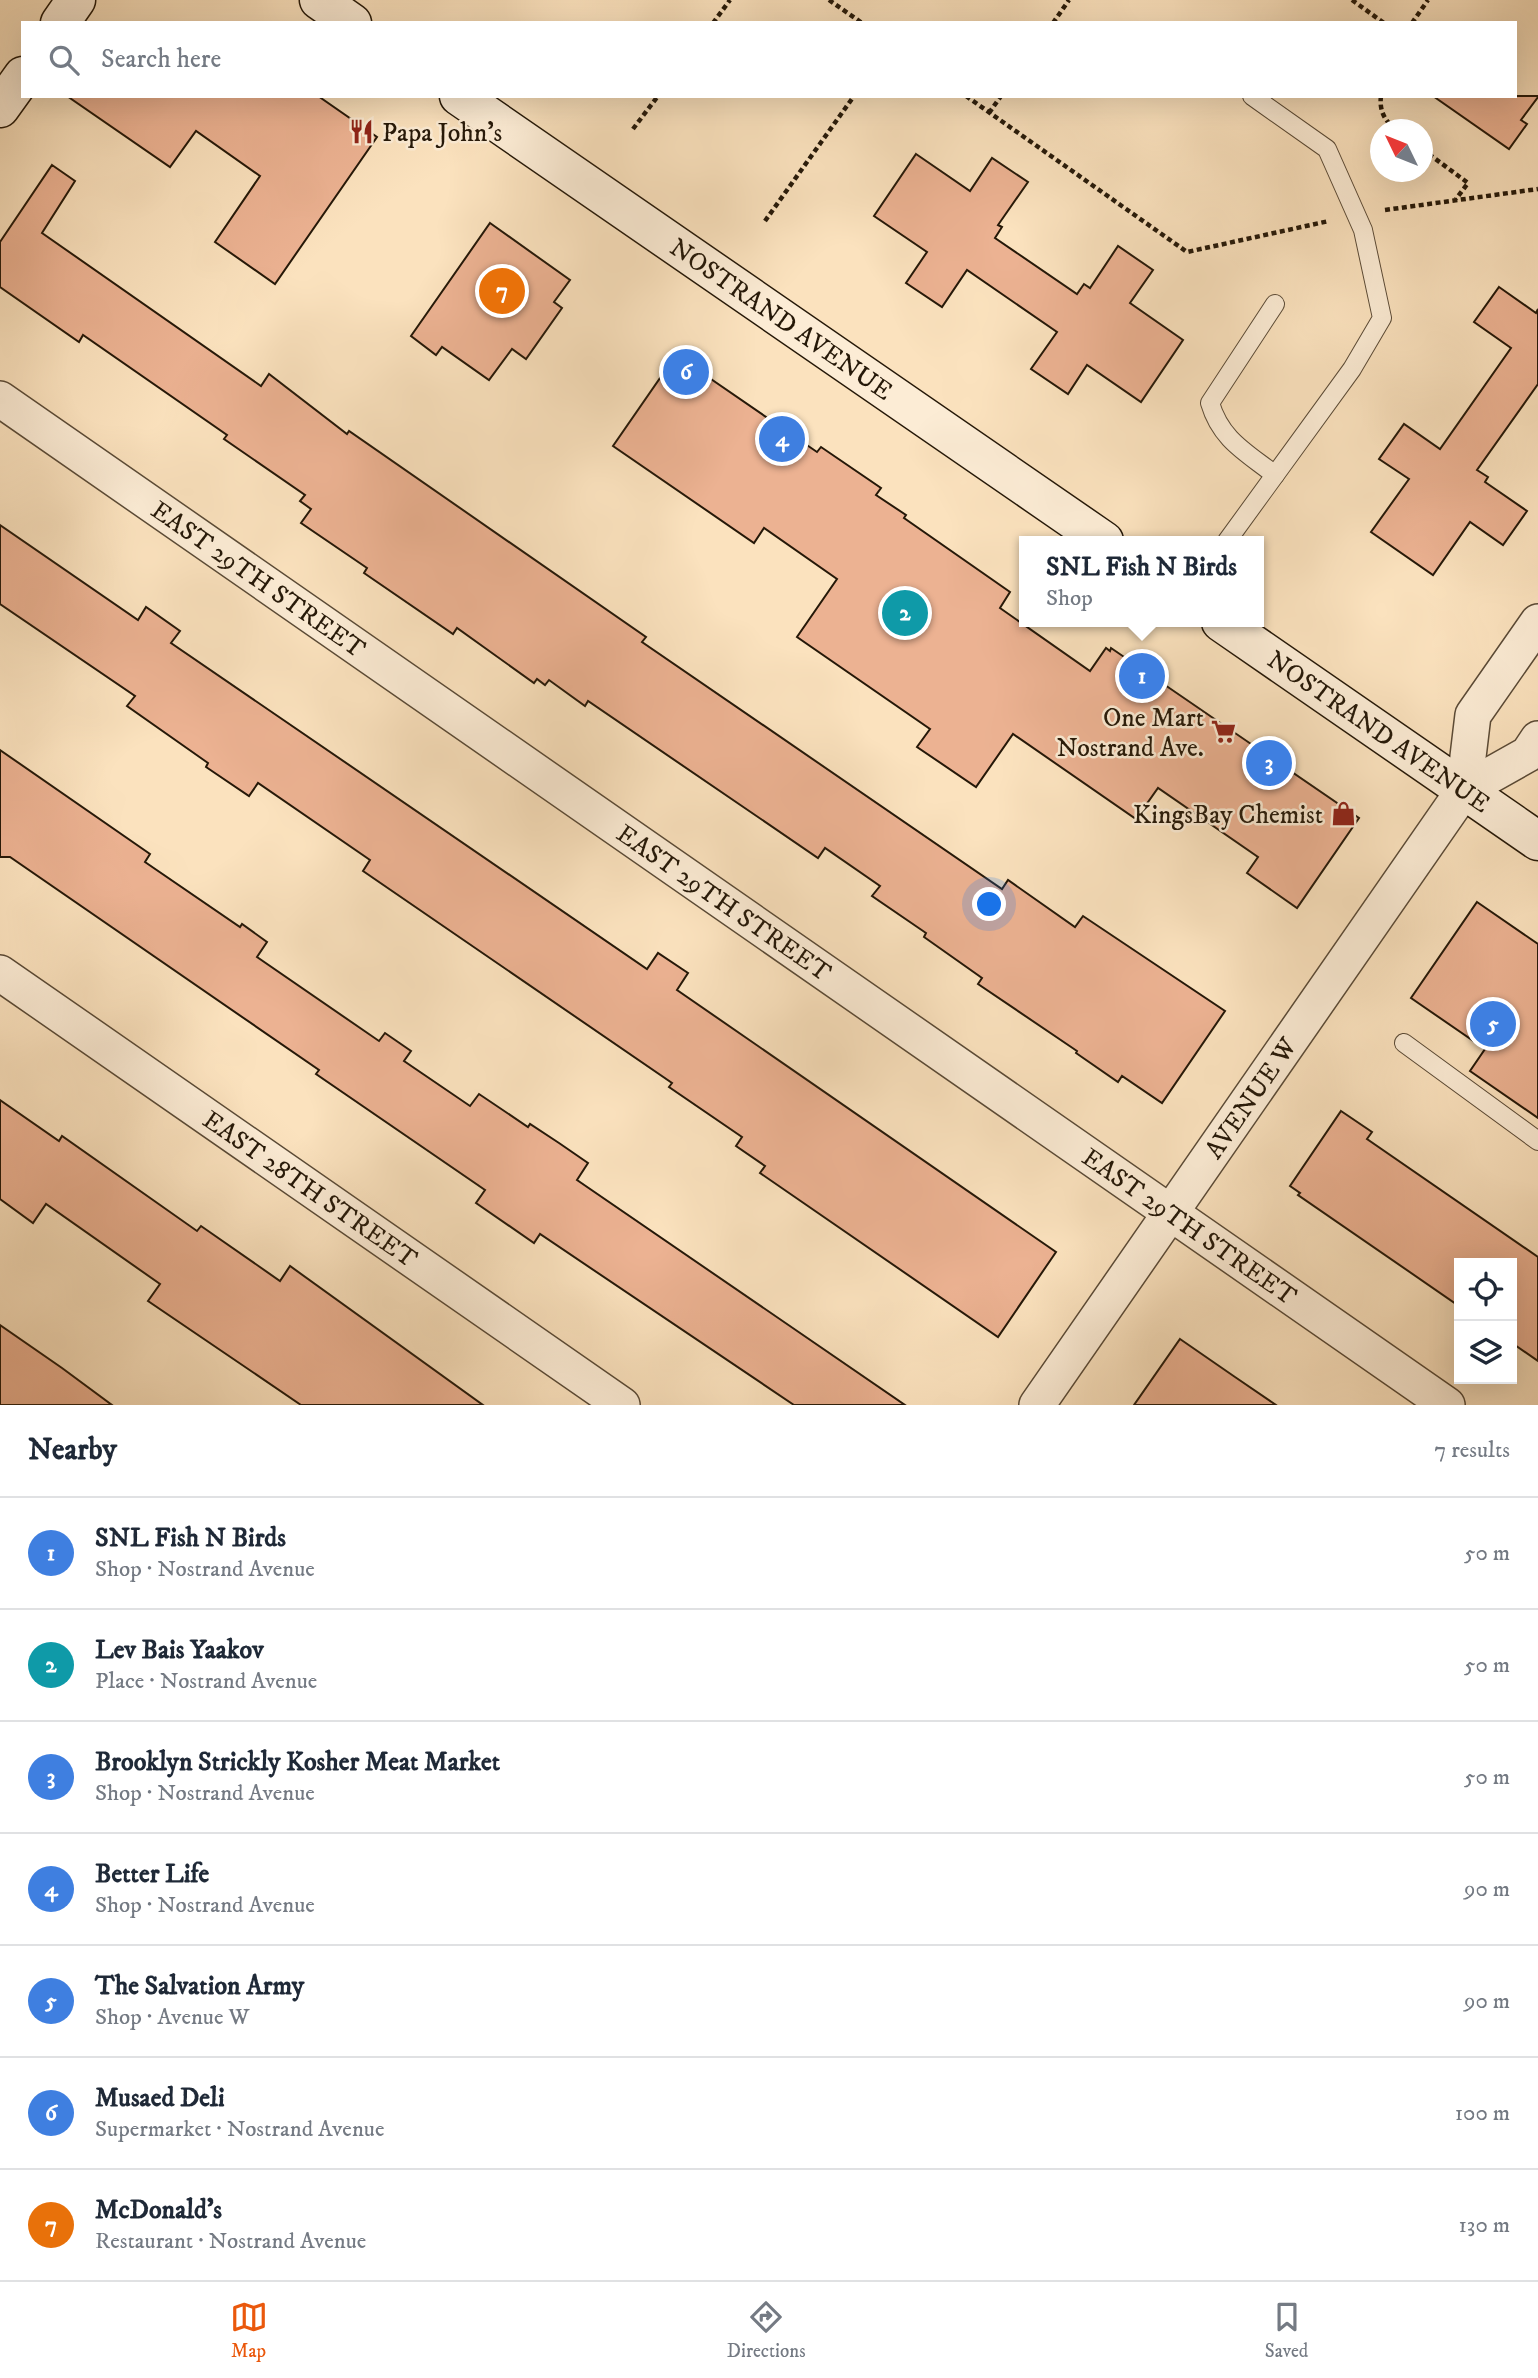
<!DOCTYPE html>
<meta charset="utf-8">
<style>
body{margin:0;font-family:"IM FELL DW Pica",serif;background:#f2f2f3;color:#1f2937}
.controls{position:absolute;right:21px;bottom:21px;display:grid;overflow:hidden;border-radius:0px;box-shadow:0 7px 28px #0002}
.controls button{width:63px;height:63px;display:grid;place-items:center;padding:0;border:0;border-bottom:2px solid #e0e1e3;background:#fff;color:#1f2937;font:35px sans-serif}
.compass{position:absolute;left:1370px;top:119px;width:63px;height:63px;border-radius:50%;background:#fff;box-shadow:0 7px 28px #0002;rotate:313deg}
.you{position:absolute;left:990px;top:905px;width:24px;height:24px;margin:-18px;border:5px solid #fff;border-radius:50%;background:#1a73e8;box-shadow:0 0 0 10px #1a73e833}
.badge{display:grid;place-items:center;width:46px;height:46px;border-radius:50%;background:#ea580c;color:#fff;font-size:23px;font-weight:700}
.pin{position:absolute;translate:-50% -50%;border:4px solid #fff;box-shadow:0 2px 7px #0006}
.popup{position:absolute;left:1019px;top:536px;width:245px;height:91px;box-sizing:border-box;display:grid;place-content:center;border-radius:0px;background:#fff;filter:drop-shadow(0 2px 5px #0005);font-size:23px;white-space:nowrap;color:#747a83}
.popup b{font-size:26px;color:#1f2937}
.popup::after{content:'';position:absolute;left:50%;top:100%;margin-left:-14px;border:14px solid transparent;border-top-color:#fff}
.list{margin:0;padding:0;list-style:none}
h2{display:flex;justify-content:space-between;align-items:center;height:91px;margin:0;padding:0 28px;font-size:30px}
h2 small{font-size:23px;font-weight:400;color:#747a83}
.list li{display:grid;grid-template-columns:46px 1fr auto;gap:21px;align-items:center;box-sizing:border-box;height:112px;padding:0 28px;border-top:2px solid #e0e1e3}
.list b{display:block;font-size:26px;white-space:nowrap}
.list p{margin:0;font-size:23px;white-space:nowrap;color:#747a83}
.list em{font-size:23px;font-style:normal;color:#747a83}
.icon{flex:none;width:38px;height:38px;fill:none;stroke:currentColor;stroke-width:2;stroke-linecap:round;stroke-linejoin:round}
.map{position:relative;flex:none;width:1538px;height:1405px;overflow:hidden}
.search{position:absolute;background:#fff;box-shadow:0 7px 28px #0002;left:21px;right:21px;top:21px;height:77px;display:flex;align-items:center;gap:18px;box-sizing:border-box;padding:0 24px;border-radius:0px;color:#747a83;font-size:26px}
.sheet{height:875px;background:#fff}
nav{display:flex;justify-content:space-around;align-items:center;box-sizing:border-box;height:98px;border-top:2px solid #e0e1e3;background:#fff;font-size:19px;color:#747a83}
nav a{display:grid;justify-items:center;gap:4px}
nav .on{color:#ea580c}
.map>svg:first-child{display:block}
.building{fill:#ecb292;stroke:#251808;stroke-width:2}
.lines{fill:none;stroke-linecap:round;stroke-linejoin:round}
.lane-casing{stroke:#5a4a36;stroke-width:20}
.street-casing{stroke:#5a4a36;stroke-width:38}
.secondary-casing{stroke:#251808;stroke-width:41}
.path{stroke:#251808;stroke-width:4.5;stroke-dasharray:5 3.5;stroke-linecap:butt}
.lane{stroke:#fcecd5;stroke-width:18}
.street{stroke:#fcecd5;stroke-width:35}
.secondary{stroke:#fcecd5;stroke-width:38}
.labels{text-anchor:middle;stroke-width:5;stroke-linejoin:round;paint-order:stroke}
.poi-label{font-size:26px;fill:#251808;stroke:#fcecd5;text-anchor:end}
.street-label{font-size:26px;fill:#251808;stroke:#fcecd5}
</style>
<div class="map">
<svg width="1538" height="1405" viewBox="0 0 1538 1405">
<rect width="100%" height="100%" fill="#fbe2be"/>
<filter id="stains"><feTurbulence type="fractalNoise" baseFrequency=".00286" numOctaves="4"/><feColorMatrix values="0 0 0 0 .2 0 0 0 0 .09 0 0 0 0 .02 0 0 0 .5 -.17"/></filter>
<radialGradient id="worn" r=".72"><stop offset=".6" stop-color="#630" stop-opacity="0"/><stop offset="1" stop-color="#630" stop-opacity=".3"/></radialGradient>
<g class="building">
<polygon points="67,96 318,96 377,137 275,284 215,242 260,176 196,131 170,167"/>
<polygon points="1433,96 1538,96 1538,97 1521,120 1527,124 1509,149"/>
<polygon points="916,154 970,191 992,158 1028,182 998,225 1002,227 995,238 1077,294 1084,284 1090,288 1118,246 1153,270 1130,303 1183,340 1141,402 1087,365 1068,394 1031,369 1057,332 967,270 942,307 906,283 927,252 874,216"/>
<polygon points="52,165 75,181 42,233 261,386 269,374 347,434 349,431 646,637 642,642 1002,889 1008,880 1075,927 1083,916 1225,1011 1162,1103 1122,1076 1118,1082 1076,1053 1077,1051 978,984 982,978 924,937 926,933 872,896 880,886 825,848 818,858 588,701 585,706 549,680 545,685 537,679 534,683 457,628 453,634 364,573 367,568 301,523 311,509 300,501 305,495 224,439 227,435 83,335 79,342 0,287 0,242"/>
<polygon points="490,223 570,280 554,302 562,308 526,359 512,349 489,380 442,347 436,355 411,336"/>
<polygon points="1499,287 1536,313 1538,309 1538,384 1477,470 1488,477 1485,482 1527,511 1503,545 1470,522 1433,575 1371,532 1409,479 1379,459 1404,424 1440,449 1511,348 1474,322"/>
<polygon points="676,355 817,452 821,447 881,488 876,495 906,515 904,518 1010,592 1000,608 1090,671 1106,648 1110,651 1111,648 1359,818 1297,908 1247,873 1258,857 1158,788 1136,819 1013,734 976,787 917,747 930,729 797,637 837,579 764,528 754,543 613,446"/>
<polygon points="0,525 138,620 146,607 180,631 171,643 647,969 658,953 688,973 677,990 1056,1252 998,1337 760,1173 765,1166 736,1146 742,1137 669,1087 672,1083 363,871 370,860 258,783 249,796 206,767 208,763 127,706 135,696 0,604"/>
<polygon points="0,750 150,854 145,862 240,927 242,924 267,942 257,957 379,1041 385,1033 411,1051 404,1061 470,1106 479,1094 528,1127 530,1124 559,1143 588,1163 577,1180 905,1405 794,1405 540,1234 534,1243 476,1203 485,1190 316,1074 319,1070 10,857 0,857"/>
<polygon points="1477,902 1538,944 1538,1118 1470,1071 1485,1049 1411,998"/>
<polygon points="0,1100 59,1141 62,1136 197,1231 201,1226 280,1281 290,1266 483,1405 301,1405 148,1301 160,1284 46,1204 33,1223 0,1199"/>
<polygon points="1341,1111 1372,1132 1367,1139 1538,1257 1538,1361 1512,1343 1512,1263 1459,1263 1459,1306 1298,1195 1300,1193 1290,1186"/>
<polygon points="0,1325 62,1368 112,1405 0,1405"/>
<polygon points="1180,1339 1235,1377 1276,1405 1134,1405"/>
</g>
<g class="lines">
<defs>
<g id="lane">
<path d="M1275 304 1210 403C1221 440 1246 452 1275 475"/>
<polyline points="1227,541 1352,369 1382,318 1363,230 1327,149 1252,96"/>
<polyline points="1404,1043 1538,1141"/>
</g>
<g id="street">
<path id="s1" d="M0 399 1447 1405"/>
<polyline points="1464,790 1473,715 1538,622"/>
<path id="s2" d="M0 973 622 1405"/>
<path id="s3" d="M1037 1405 1464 790 1528 754 1538 739"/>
</g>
<g id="secondary">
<polyline points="319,0 352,23"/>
<polyline points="60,23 76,0"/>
<path id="s4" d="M459 96 1104 541"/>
<polyline points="0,108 23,76"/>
<path id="s5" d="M1221 622 1538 841"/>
</g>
</defs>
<use href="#lane" class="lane-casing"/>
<use href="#street" class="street-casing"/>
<use href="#secondary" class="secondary-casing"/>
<g class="path">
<polyline points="829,0 862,23"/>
<polyline points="1352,0 1384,23"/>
<polyline points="713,23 730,0"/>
<polyline points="1053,23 1069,0"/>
<polyline points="1412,23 1428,0"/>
<polyline points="966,96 1187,252 1329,221"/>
<path d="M1381 96C1379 111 1385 121 1396 130"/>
<polyline points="989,113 1001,96"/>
<polyline points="633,129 658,96"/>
<polyline points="1422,149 1468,183 1456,199"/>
<polyline points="1385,210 1538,189"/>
<polyline points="765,221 854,96"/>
</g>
<use href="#lane" class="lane"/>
<use href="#street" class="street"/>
<use href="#secondary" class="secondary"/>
</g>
<defs>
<symbol id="restaurant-bare" viewBox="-9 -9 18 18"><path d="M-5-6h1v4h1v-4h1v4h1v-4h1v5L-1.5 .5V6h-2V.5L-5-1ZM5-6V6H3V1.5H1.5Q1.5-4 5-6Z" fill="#8f2418" stroke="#fcecd5" stroke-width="2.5" paint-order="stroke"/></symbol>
<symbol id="supermarket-bare" viewBox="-9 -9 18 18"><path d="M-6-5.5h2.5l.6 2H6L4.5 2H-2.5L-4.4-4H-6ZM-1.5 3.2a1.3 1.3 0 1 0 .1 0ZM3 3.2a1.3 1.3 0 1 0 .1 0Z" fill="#8f2418" stroke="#fcecd5" stroke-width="2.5" paint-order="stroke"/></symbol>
<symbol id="shop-bare" viewBox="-9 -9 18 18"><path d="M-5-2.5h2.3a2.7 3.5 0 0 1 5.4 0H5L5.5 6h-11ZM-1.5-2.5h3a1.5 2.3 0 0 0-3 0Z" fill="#8f2418" stroke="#fcecd5" stroke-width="2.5" paint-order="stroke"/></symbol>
</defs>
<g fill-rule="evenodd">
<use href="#restaurant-bare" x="344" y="114" width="35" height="35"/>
<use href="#supermarket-bare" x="1206" y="714" width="35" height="35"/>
<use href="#shop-bare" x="1326" y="796" width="35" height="35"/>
</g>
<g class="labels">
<g class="poi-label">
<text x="382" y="141" text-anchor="start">Papa John's</text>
<text x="1204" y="726">One Mart<tspan x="1204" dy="30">Nostrand Ave.</tspan></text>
<text x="1323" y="823">KingsBay Chemist</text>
</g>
<g class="street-label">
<text dy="9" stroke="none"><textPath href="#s4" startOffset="392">NOSTRAND AVENUE</textPath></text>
<text dy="9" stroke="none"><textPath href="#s1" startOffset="315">EAST 29TH STREET</textPath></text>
<text dy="9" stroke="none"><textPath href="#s5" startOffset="192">NOSTRAND AVENUE</textPath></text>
<text dy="9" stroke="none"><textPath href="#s1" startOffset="882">EAST 29TH STREET</textPath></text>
<text dy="9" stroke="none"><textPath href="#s3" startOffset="374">AVENUE W</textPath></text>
<text dy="9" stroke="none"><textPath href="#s2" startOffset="378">EAST 28TH STREET</textPath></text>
<text dy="9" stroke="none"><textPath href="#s1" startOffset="1449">EAST 29TH STREET</textPath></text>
</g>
</g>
<rect width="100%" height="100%" filter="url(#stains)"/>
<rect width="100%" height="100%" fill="url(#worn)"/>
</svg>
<div class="controls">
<button><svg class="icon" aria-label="locate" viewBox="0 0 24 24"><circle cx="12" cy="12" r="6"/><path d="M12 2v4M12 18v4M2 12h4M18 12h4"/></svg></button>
<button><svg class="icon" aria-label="layers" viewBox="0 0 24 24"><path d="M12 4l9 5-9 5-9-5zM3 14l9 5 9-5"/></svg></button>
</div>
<svg class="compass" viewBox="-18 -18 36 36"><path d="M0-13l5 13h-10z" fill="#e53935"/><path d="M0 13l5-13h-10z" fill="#747a83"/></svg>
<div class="you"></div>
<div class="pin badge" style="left:1142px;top:676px;background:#3f7fe0">1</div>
<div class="popup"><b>SNL Fish N Birds</b>Shop</div>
<div class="pin badge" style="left:905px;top:613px;background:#0f9aa8">2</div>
<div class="pin badge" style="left:1269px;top:763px;background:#3f7fe0">3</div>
<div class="pin badge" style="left:782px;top:439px;background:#3f7fe0">4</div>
<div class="pin badge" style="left:1493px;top:1024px;background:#3f7fe0">5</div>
<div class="pin badge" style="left:686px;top:372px;background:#3f7fe0">6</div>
<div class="pin badge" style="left:502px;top:291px;background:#e8710a">7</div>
<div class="search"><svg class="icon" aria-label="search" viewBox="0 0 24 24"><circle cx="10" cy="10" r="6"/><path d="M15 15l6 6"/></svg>Search here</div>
</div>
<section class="sheet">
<h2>Nearby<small>7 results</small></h2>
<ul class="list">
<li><span class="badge" style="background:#3f7fe0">1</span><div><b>SNL Fish N Birds</b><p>Shop · Nostrand Avenue</p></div><em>50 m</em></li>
<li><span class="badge" style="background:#0f9aa8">2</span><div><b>Lev Bais Yaakov</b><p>Place · Nostrand Avenue</p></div><em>50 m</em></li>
<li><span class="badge" style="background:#3f7fe0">3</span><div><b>Brooklyn Strickly Kosher Meat Market</b><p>Shop · Nostrand Avenue</p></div><em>50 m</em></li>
<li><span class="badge" style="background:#3f7fe0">4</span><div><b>Better Life</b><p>Shop · Nostrand Avenue</p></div><em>90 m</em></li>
<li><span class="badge" style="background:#3f7fe0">5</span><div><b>The Salvation Army</b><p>Shop · Avenue W</p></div><em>90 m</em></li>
<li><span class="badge" style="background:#3f7fe0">6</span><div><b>Musaed Deli</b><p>Supermarket · Nostrand Avenue</p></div><em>100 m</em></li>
<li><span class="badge" style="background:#e8710a">7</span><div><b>McDonald's</b><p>Restaurant · Nostrand Avenue</p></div><em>130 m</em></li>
</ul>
</section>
<nav>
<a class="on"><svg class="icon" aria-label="map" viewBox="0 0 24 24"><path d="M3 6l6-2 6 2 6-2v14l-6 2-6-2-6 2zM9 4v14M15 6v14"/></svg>Map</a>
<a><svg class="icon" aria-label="directions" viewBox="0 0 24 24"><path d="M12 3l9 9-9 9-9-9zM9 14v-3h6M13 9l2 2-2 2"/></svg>Directions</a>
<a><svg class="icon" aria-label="saved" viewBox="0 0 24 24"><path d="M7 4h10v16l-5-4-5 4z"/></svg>Saved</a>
</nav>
